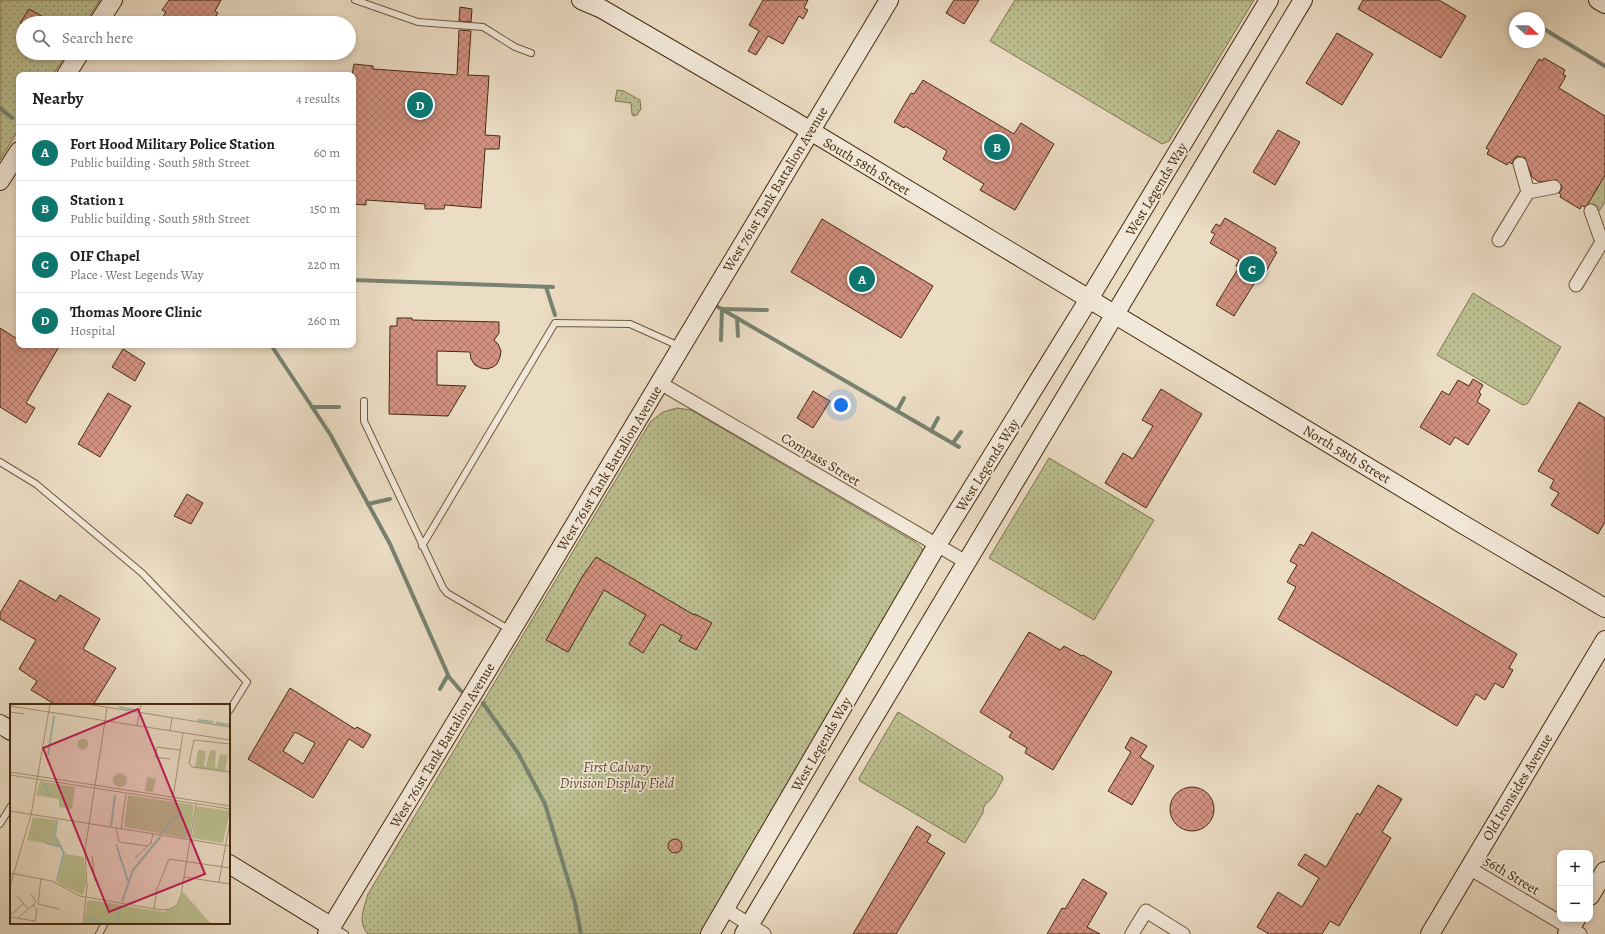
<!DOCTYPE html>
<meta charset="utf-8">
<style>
body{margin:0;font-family:Alegreya,serif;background:#f6f6f6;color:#202124}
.controls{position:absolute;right:12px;bottom:12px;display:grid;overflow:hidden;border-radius:8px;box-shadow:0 2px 6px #0003}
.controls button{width:36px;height:36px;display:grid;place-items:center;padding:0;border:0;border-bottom:1px solid #e0e0e0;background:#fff;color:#202124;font:20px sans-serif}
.compass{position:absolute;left:1509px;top:12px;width:36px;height:36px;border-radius:50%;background:#fff;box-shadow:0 2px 6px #0003;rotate:112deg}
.you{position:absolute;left:841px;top:405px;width:14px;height:14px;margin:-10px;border:3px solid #fff;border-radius:50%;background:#1a73e8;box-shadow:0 0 0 6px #1a73e833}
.badge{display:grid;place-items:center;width:26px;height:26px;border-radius:50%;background:#0f766e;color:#fff;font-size:13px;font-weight:700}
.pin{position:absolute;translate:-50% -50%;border:2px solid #fff;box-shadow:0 1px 4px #0006}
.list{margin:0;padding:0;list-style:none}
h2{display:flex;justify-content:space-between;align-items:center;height:52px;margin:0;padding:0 16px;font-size:17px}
h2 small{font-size:13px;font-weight:400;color:#757577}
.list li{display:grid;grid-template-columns:26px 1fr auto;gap:12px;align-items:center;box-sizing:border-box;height:56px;padding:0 16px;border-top:1px solid #e0e0e0}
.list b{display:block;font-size:15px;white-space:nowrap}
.list p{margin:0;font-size:13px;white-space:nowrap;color:#757577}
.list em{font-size:13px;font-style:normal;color:#757577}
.icon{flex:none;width:22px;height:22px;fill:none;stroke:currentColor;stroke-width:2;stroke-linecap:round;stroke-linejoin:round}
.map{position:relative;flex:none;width:1605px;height:934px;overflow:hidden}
.search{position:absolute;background:#fff;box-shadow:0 2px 6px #0003;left:16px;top:16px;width:340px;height:44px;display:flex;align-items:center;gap:10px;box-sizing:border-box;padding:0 14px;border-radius:22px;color:#757577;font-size:15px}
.panel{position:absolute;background:#fff;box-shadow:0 2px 6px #0003;left:16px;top:72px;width:340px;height:276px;border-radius:8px}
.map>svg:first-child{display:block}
.green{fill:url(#green-dots);stroke:#807550}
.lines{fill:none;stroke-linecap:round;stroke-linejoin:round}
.stream{stroke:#77826f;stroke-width:4}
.building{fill:url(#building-cross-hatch);stroke:#452b0e;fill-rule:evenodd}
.lane-casing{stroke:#6e573c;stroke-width:8}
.street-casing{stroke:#6e573c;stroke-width:15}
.secondary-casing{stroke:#452b0e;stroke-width:20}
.lane{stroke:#f2e8d9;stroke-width:6}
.street{stroke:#f2e8d9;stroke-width:13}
.secondary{stroke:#f2e8d9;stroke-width:18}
.labels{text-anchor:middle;stroke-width:3.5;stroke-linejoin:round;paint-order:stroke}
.street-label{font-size:14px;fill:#452b0e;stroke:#f2e8d9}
.park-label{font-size:14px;font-style:italic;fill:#5d4928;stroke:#f2e8d9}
.inset-river{fill:none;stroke:#99bcaf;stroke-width:2}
.inset-road{fill:none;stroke:#a9957b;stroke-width:1}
.view{fill:#c2185b;fill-opacity:0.15;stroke:#c2185b;stroke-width:2}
.inset-edge{fill:none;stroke:#452b0e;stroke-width:2}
</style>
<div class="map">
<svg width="1605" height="934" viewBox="0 0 1605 934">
<defs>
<pattern id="green-dots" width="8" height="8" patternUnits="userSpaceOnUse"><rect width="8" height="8" fill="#bcbf91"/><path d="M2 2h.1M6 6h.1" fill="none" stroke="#9b9b75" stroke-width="1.8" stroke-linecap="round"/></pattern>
<pattern id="building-cross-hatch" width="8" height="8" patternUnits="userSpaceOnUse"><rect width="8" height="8" fill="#d29181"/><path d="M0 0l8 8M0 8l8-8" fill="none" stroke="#ac7768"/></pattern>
</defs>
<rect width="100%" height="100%" fill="#ebdcc4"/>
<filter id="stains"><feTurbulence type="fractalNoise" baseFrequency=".005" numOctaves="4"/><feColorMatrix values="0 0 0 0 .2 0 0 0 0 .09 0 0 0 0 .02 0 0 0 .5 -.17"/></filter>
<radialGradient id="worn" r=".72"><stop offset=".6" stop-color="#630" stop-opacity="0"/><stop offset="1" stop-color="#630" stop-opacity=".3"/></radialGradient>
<g class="green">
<polygon points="0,0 100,0 85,23 23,23 23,53 67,53 53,75 19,75 19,129 0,160"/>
<polygon points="1015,0 1254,0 1169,141 1162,144 990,41"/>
<polygon points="617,90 624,91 640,100 641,109 637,115 633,116 632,114 631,103 615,101"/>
<polygon points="1605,175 1605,202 1600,210 1598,210 1587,204"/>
<polygon points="1473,293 1561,347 1528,403 1524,405 1521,404 1437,355"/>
<path d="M677 408 691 410 915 542 922 548 923 559 700 934H368C357 922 364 908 368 894L651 421 663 412Z"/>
<polygon points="1049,458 1154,520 1094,620 989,558"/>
<path d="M898 712 1002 776 1003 779C999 785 996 794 991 799 986 804 983 805 983 813L965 843 860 781 859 778Z"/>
</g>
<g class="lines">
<g class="stream">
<polyline points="1539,26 1605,66"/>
<polyline points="0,108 12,118"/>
<polyline points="353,280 553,287"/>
<polyline points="546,287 555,315"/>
<polyline points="718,307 959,447"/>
<polyline points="737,318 738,336"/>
<polyline points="721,340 722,309 767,310"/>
<polyline points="271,345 330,434 390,544 449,677 461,691"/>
<polyline points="312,407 339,407"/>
<polyline points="897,411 904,398"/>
<polyline points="931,431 938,418"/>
<polyline points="953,443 961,432"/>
<polyline points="368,504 390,499"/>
<polyline points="440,689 448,675"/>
<polyline points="483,703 518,753 545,804 575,903 581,934"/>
</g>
</g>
<g class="building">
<polygon points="169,0 221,0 215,11 218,13 212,23 159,23 166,12 162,10"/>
<polygon points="763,0 808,0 804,8 808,10 803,19 799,16 783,44 768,36 756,55 748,51 759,31 749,25"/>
<polygon points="954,0 979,0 964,24 946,13"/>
<polygon points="1363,0 1439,0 1466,16 1441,58 1358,9"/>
<polygon points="460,7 472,9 471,22 459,21"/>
<polygon points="29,9 54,23 20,23"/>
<polygon points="459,30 471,31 468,75 489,76 485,135 500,136 499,149 485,149 481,208 445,205 444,209 425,209 425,204 366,200 366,205 353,204 352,75 354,64 373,66 373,69 457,75"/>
<polygon points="1337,33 1373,54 1342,105 1306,83"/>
<polygon points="1544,58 1565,70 1563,74 1566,76 1559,88 1605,116 1605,175 1588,204 1584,207 1582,205 1580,209 1560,197 1561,195 1559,193 1561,190 1562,186 1557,180 1539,182 1532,177 1525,158 1517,156 1514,159 1512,164 1509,162 1507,165 1487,154 1489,150 1486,148 1539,59 1542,61"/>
<polygon points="923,80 1014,134 1021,123 1054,144 1015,210 980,190 984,184 943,159 947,151 905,126 904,128 894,122 911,93 914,94"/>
<polygon points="1278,130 1300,142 1275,185 1253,172"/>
<polygon points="1225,218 1276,248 1274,251 1277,252 1265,273 1262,271 1234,316 1216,305 1239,267 1236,266 1239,260 1210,243 1215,234 1211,232 1216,224 1220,226"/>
<polygon points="822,219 933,286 901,338 791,272"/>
<polygon points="397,318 412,318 412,320 499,322 499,333 494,340 498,344 501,351 500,357 497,364 493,367 487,369 481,368 475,365 471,359 470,352 437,351 437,385 466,386 448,416 389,414 390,326 397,326"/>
<polygon points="0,328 19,340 19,345 60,345 26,403 35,408 26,423 0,407"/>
<polygon points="123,349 145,363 135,381 112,367"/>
<polygon points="1473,379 1483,385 1479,392 1481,394 1477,402 1490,410 1468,445 1455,437 1450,445 1420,427 1442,391 1449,395 1458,380 1469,386"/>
<polygon points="1161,389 1202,414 1146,508 1105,483 1123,453 1133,459 1153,426 1142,420"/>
<polygon points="813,391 830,401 813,428 797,418"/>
<polygon points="108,393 131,406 100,457 78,444"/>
<polygon points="1579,402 1605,418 1605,522 1598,534 1551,505 1559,493 1550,488 1554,480 1538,471"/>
<polygon points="187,494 203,503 191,524 174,516"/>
<polygon points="1312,532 1517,654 1509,668 1513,670 1503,688 1495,683 1485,700 1476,694 1457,726 1278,619 1296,587 1287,582 1297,565 1290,561 1300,544 1304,546"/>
<polygon points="596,557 694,615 695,614 712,623 696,650 679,641 682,636 661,624 643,653 629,644 646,615 604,590 568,652 546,640 582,577"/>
<polygon points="20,580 56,601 60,595 100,619 83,649 116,668 93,705 56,705 31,690 37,681 19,669 36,640 0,619 0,613"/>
<polygon points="1029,632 1060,650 1064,646 1082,656 1083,655 1112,672 1053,770 1025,753 1027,748 1009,737 1012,732 980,712"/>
<path d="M290 688 355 729 357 727 371 735 363 748 349 739 313 798 248 759ZM295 732 315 743 303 764 283 751Z"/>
<polygon points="1131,737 1147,746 1140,757 1154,766 1132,805 1108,791 1131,752 1125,748"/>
<polygon points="1378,785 1402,799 1382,832 1391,838 1339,926 1330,921 1322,934 1269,934 1257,927 1278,892 1302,907 1319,878 1298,865 1305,854 1326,867 1357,813 1360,815"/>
<circle cx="1192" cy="809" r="22"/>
<polygon points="917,826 931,835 927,842 945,853 896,934 853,934"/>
<circle cx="675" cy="846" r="7"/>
<polygon points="1083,879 1107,893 1087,927 1100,934 1047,934 1062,908 1065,909"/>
</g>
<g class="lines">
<defs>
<g id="lane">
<polyline points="355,0 418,22 483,27 515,47 531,53"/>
<polyline points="364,401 364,421 443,588 447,593 510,630"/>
<polyline points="0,462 36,484 142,573 247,682 229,711"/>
<polyline points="422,546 555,323 630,324 679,346"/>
<polyline points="0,824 11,806"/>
<polyline points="333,927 345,934"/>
<polyline points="99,934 105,923"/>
</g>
<g id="street">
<polyline points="1520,164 1528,192 1554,187"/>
<polyline points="1591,211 1602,242 1605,242"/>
<polyline points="1499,240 1528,192"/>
<polyline points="1576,285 1602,242"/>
<polyline points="660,383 966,562"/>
<polyline points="1469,868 1580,934"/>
<polyline points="725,909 764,934"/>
<polyline points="1132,934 1146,911 1183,934"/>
</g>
<g id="secondary">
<polyline points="581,0 602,9 789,118 1464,525 1605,608"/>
<polyline points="1598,0 1605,4"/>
<polyline points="98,23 113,0"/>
<polyline points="66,75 80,53"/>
<polyline points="0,181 19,151"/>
<polyline points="0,724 11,731"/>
<polyline points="229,864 332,927"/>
<polyline points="1590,896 1605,871"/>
<polyline points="327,934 511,631 889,0"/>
<polyline points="710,934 937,545 1089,299 1269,0"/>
<polyline points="744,934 1303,0"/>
<polyline points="1430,934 1605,640"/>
<polyline points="1567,934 1576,919"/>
</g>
</defs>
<use href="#lane" class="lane-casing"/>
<use href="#street" class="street-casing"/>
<use href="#secondary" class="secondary-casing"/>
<use href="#lane" class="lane"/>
<use href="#street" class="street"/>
<use href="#secondary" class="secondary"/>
</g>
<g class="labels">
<g class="street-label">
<text transform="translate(867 166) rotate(31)" y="5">South 58th Street</text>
<text transform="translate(775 189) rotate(-59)" y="5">West 761st Tank Battalion Avenue</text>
<text transform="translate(1156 189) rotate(-59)" y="5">West Legends Way</text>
<text transform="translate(1347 454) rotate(31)" y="5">North 58th Street</text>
<text transform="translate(821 459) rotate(31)" y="5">Compass Street</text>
<text transform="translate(987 465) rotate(-58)" y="5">West Legends Way</text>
<text transform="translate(609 468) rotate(-59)" y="5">West 761st Tank Battalion Avenue</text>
<text transform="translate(821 744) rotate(-60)" y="5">West Legends Way</text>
<text transform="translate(442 745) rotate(-59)" y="5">West 761st Tank Battalion Avenue</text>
<text transform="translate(1517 787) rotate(-59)" y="5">Old Ironsides Avenue</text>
<text transform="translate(1512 875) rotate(31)" y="5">56th Street</text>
</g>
<g class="park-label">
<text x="617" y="772">First Calvary<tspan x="617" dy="16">Division Display Field</tspan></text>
</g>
</g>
<g transform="translate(10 704)">
<rect width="220" height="220" fill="#ebdcc4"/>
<path d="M67.5 40a5.5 5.5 0 1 1 11 0a5.5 5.5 0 1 1-11 0ZM188 46 196 47 194 62 196 63 200 46 206 47 205 64H207L210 50 218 51 215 68 185 63ZM103 76a7 7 0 1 1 14 0a7 7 0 1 1-14 0ZM137 73 146 75 143 88 135 87ZM30 77 65 83 62 105 49 103V95L26 91ZM118 91 184 101 180 132 176 134 114 123ZM186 102 220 107 213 139 182 134ZM23 113 46 116 44 132 51 142 17 136ZM55 150 74 153 76 179 73 191 48 179ZM173 188 201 220H74L77 198 80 196 153 208 168 201Z" fill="#bcbf91"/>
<path d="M25 115 44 119 37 132 23 136H21ZM61 158 65 163 61 177H56L53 171 57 160Z" fill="#bcbf91"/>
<path class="inset-river" d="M109 3 125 6M188 16 203 18M206 19 220 21M38 51 44 12M34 80 41 93M101 122 105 91M151 130 159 119 172 109M36 139 52 143M106 140 118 177M47 177 54 149 45 132 47 116M112 198 123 166 151 132M77 214 96 220M105 220 111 202"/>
<path class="inset-road" d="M77 0 220 23M0 2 220 36M0 8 14 10M127 22 131 0M160 27 162 14M220 40 184 36 179 59 182 63 220 68M160 55 145 53 147 43 170 46M0 68 220 102M0 71 220 105M163 94 173 29M0 107 220 142M106 124 109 138 138 142M111 125 116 90M82 152 85 177M125 154 141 139 143 130M0 169 42 177 70 192 151 206 160 205 167 201 171 191 186 100M174 173 220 180M31 174 28 200 49 205M209 178 220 117M0 182 21 111 40 0M7 192 18 205 23 201M144 205 147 185 159 155 220 164M0 212 14 199M0 213 25 217 27 205 23 201 26 198 21 190M8 214 18 205M73 220 77 183 75 146 97 4"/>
<path class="view" d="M128 5 195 170 99 208 33 44Z"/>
<rect width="220" height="220" class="inset-edge"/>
</g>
<rect width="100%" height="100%" filter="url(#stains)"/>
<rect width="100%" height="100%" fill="url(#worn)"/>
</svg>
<div class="controls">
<button>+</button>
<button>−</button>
</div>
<svg class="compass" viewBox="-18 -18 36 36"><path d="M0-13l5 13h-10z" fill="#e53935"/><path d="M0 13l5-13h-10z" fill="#757577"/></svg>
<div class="you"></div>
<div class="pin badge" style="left:862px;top:279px">A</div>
<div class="pin badge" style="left:997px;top:147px">B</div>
<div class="pin badge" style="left:1252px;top:269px">C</div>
<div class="pin badge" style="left:420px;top:105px">D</div>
<div class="search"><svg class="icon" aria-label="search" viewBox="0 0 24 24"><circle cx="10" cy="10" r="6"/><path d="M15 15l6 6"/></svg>Search here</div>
<section class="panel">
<h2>Nearby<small>4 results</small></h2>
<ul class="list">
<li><span class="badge">A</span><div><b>Fort Hood Military Police Station</b><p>Public building · South 58th Street</p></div><em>60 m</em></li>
<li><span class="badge">B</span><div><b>Station 1</b><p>Public building · South 58th Street</p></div><em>150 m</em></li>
<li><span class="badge">C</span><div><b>OIF Chapel</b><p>Place · West Legends Way</p></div><em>220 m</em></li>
<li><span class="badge">D</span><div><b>Thomas Moore Clinic</b><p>Hospital</p></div><em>260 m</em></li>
</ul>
</section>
</div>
